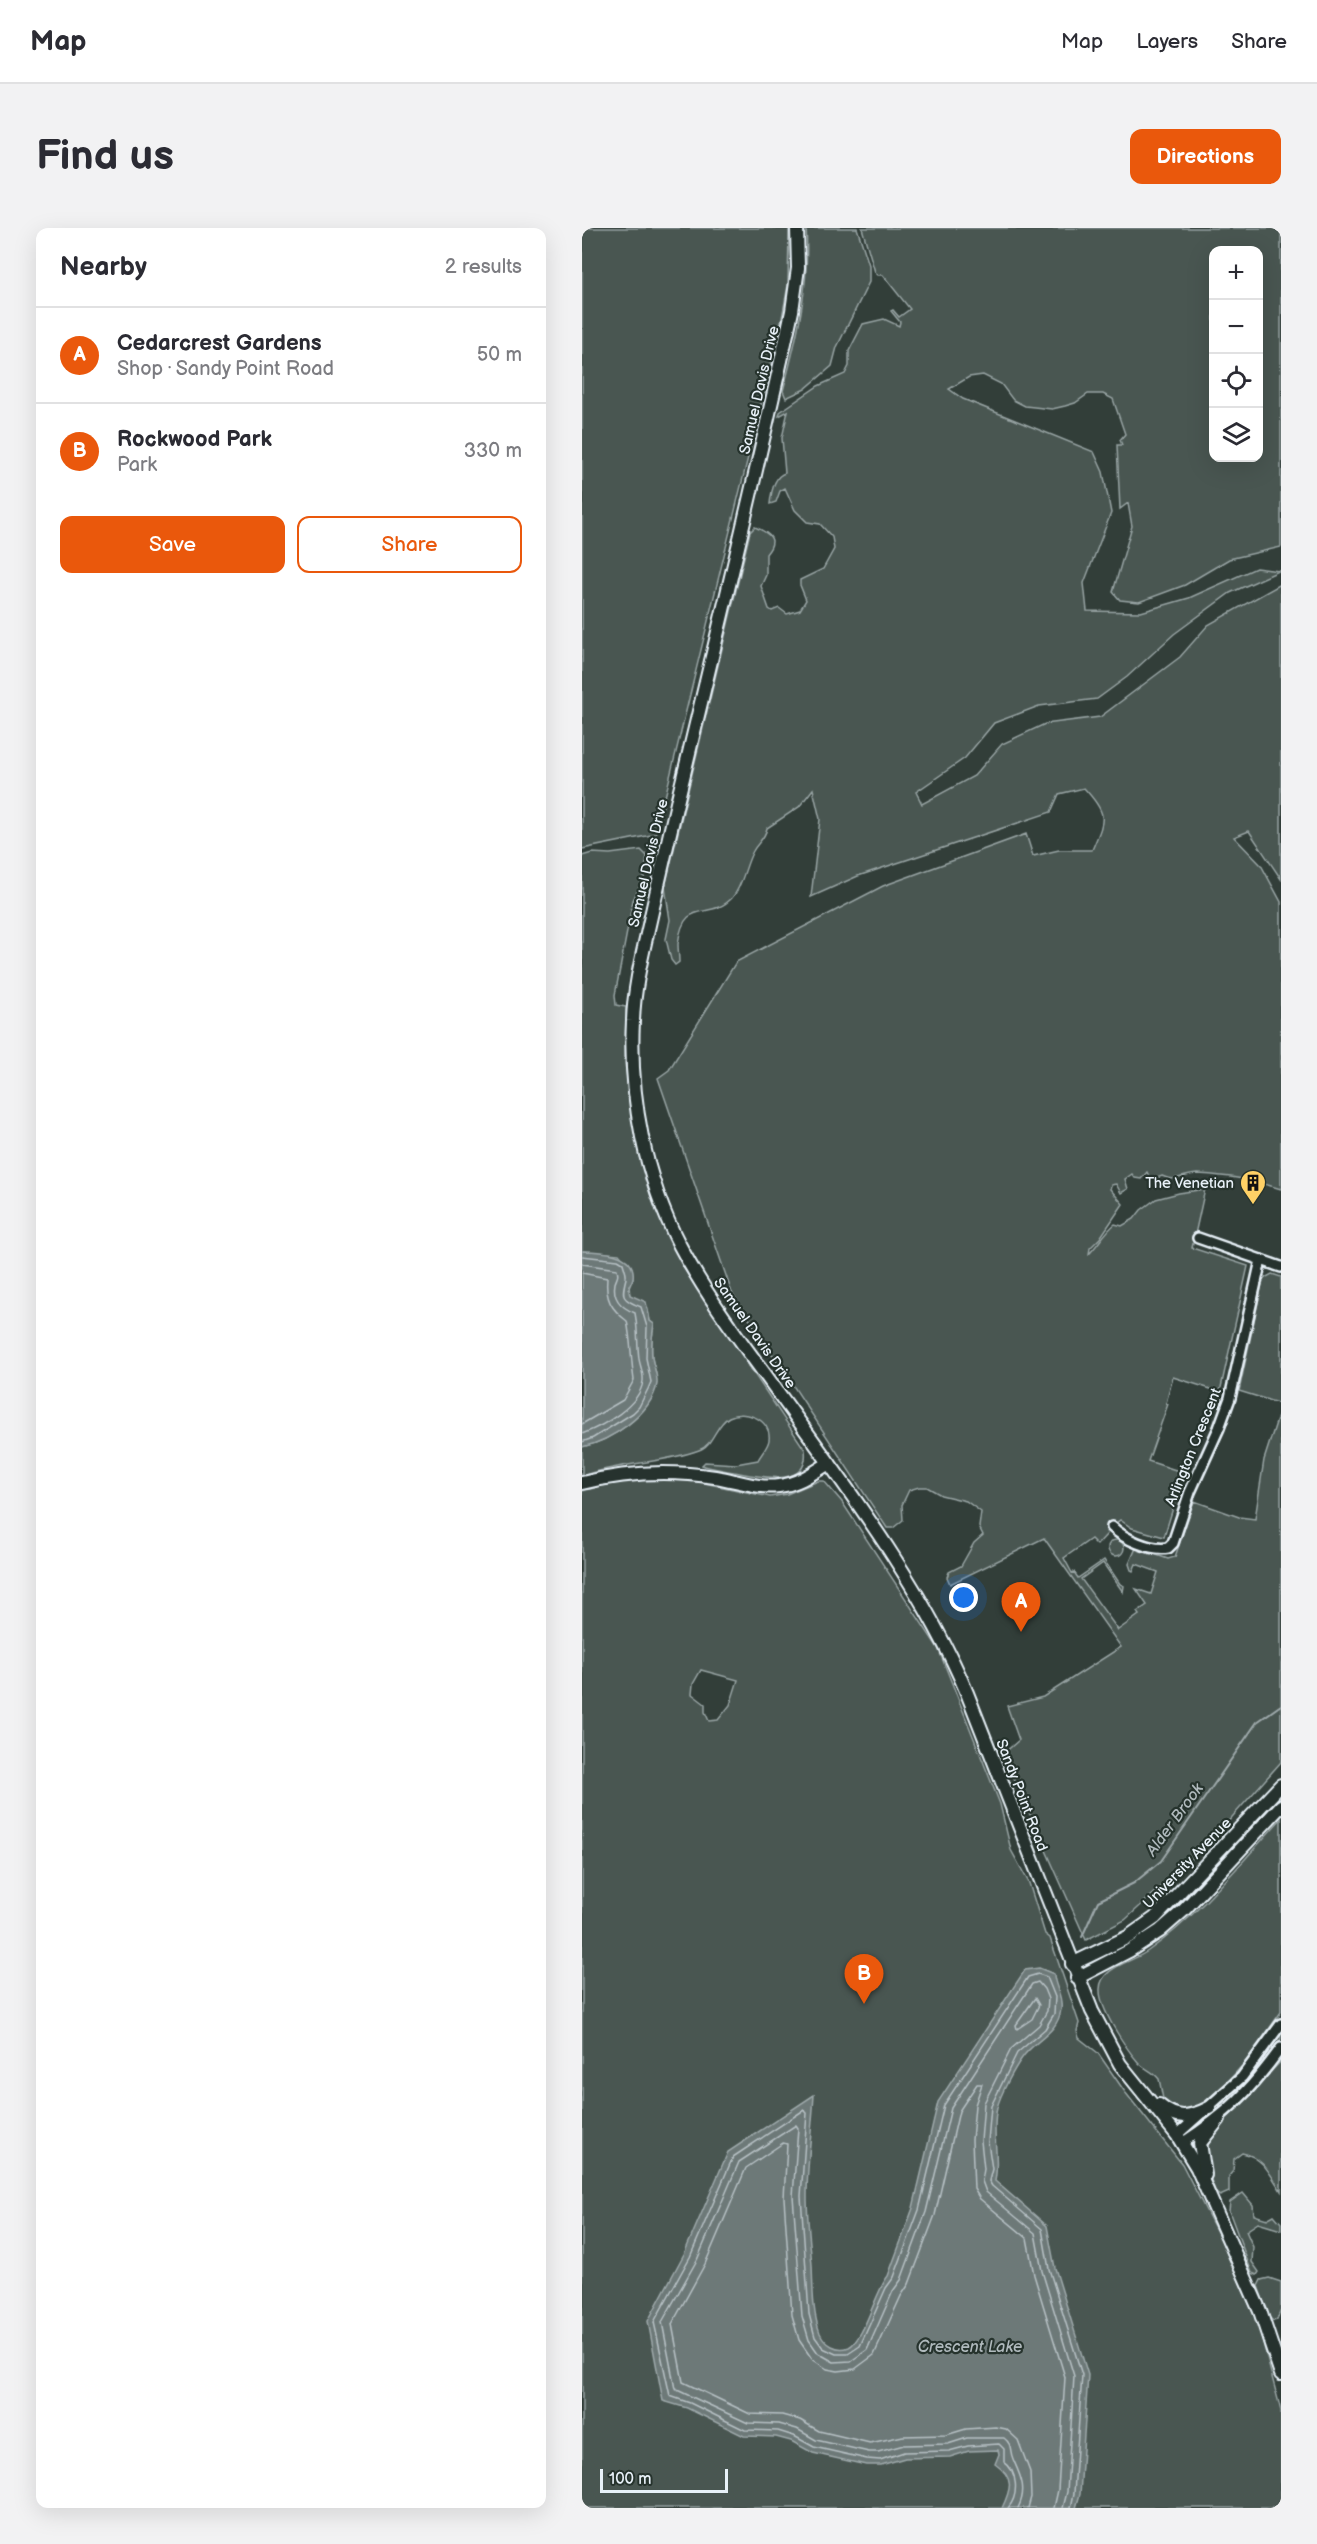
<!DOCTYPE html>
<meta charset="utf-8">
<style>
body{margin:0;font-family:"Balsamiq Sans",sans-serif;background:#f2f2f3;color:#2b2b33}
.controls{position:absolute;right:18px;top:18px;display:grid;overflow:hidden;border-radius:12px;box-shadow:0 6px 24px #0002}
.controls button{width:54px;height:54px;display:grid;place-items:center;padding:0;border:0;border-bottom:2px solid #e1e1e2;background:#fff;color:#2b2b33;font:30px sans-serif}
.scale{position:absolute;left:18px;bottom:15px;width:128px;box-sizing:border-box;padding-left:6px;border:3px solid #e8f1f8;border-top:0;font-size:16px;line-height:21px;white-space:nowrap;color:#e8f1f8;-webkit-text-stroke:4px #26332d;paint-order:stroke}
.you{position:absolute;left:382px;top:1370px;width:21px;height:21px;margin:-15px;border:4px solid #fff;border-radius:50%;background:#1a73e8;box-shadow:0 0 0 9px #1a73e833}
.badge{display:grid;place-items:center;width:39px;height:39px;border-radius:50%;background:#ea580c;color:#fff;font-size:20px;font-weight:700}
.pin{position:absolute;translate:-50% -50px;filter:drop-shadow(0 2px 3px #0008)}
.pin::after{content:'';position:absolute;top:32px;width:21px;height:18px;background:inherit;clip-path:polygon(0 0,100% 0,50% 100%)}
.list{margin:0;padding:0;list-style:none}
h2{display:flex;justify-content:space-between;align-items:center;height:78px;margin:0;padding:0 24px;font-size:26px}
h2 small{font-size:20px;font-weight:400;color:#7c7c81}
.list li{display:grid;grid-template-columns:39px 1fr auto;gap:18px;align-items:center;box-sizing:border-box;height:96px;padding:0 24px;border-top:2px solid #e1e1e2}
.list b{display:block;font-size:22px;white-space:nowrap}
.list p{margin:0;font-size:20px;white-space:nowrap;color:#7c7c81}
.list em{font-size:20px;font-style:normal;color:#7c7c81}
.actions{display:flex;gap:12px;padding:18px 24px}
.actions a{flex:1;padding:14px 0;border:2px solid #ea580c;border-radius:12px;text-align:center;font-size:21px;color:#ea580c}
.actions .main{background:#ea580c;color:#fff}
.icon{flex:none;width:33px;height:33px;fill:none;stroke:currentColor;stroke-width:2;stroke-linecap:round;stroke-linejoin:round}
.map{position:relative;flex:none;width:699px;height:2280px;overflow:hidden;border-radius:12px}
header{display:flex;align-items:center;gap:36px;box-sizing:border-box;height:84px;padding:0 30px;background:#fff;border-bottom:2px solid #e1e1e2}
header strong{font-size:28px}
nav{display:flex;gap:33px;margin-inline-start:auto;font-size:21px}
.intro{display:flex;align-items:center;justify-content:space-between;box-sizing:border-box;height:144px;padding:0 36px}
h1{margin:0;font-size:42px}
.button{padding:15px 27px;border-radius:12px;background:#ea580c;color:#fff;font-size:21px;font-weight:700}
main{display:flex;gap:36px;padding:0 36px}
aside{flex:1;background:#fff;border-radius:12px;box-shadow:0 6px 24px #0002}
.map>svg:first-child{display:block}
.green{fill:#495651;stroke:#98a4a4;stroke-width:1.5;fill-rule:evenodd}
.water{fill:#6d7978;stroke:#9ea9ab;stroke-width:1.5}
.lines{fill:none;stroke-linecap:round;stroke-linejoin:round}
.shore{stroke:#b7c1c5;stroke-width:1.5}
.stream{stroke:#9ea9ab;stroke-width:2}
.street-casing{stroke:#e8f1f8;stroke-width:14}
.secondary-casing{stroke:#e8f1f8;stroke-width:16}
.street{stroke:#26332d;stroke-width:9}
.secondary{stroke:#26332d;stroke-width:12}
.labels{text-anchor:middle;stroke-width:4.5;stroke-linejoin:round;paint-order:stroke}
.street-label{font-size:15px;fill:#e8f1f8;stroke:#26332d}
.poi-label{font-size:15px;fill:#e8f1f8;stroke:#26332d;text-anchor:end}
.water-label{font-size:16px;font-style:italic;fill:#b1bbbe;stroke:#26332d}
</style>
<header>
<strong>Map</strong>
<nav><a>Map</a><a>Layers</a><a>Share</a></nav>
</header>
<div class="intro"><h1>Find us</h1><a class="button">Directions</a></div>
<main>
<aside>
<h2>Nearby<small>2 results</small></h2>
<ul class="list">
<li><span class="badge">A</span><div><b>Cedarcrest Gardens</b><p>Shop · Sandy Point Road</p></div><em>50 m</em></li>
<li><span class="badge">B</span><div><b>Rockwood Park</b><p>Park</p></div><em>330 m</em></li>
</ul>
<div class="actions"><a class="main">Save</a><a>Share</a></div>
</aside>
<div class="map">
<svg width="699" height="2280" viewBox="0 0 699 2280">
<rect width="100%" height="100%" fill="#323e39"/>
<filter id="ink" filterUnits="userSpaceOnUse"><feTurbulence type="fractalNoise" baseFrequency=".0167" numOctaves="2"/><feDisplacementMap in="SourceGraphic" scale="12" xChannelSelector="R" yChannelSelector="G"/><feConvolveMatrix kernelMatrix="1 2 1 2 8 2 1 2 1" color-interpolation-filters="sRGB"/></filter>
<g filter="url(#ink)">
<g class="green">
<polygon points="0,0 207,0 206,57 200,90 74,606 0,621"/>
<path d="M224 0H275L287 37V54L255 119 250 138 223 161 204 170 201 163C215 110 228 56 224 0Z"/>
<path d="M280 0H699V319L647 331 603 357 557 374 538 372 531 364 550 298 546 275 538 281 535 217H540L538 212 543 206 531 171 521 166H506L493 175 483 178 470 181 443 178 431 172 419 156 401 147 387 149 367 161 381 171 512 224 521 244 529 285 502 355 505 383 559 384 607 370 674 340 697 343 648 365 592 406 545 449 515 471 457 478 412 495 383 530 334 564 340 576 392 548 420 516 463 496 518 489 598 429 626 397 699 356V651L667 603 652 609 679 637 699 674V961C667 951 649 948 616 946 602 946 594 955 580 948L572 951 568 950 565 944 559 951 553 950 550 946 543 951 546 961 539 965 534 956 529 957 528 961 541 976 518 1010 508 1020 507 1026C515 1018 524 1003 533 996L540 998 552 991 559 982 574 971 597 965 623 961 610 1020 666 1038 638 1164 591 1149 584 1175 586 1176 566 1233 606 1246 595 1267 582 1309 550 1300 538 1292 524 1303 525 1306 515 1317 509 1311 482 1330 490 1345 492 1344 496 1350 522 1332 538 1356 542 1358 541 1364 521 1335 499 1351 536 1402 557 1387 555 1384 565 1377 554 1361 569 1366 576 1344 554 1336 551 1343 549 1342 547 1336 554 1320 586 1331 593 1329 612 1273 657 1289 673 1291 682 1232 699 1179V1534L627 1615 543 1692 504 1712 421 1526 437 1512 425 1478 461 1469 539 1419 462 1310 368 1356 365 1349 367 1344 379 1338 392 1315 401 1307 397 1299 399 1284 384 1273 359 1267 345 1259H337L327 1262 320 1277 321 1292 311 1300H305L150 1065 76 850 87 842 154 734 301 658 444 606 451 628 477 622H510C523 591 527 587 502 560L477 566 469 584 276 648 229 669 238 591 231 561 217 579 185 600C183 611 175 615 171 623 163 637 161 658 150 670 127 694 102 668 96 716 96 722 97 728 97 734L93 737 89 732 84 711 88 692 83 659 168 304 173 299C189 306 196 312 184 326V347L179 358 187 381 190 383 197 380 205 386 218 382 224 372 218 357V352L241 341 252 321 250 309 238 296 225 294 213 282 203 260 198 263 194 274 188 276C189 265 192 248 203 245L200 210 206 183 197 188 198 184 236 158 263 146 267 138V123L281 96 302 91 317 98 318 94 309 83 311 82 317 89 328 81 301 47H296L293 44ZM632 22H676V230H632Z"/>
<path d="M59 622 65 628 62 650 51 672 33 767 34 777 44 779 43 835 51 897 57 928 74 982 102 1041 223 1222C228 1262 176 1248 152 1244 142 1242 130 1241 120 1237L123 1234 154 1236 176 1232C179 1226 186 1219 187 1212 190 1191 162 1181 147 1189 133 1197 131 1218 117 1222 79 1236 38 1234 0 1248V1219C28 1213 69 1187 74 1156 76 1147 71 1138 70 1129 69 1118 70 1107 72 1096L68 1093C65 1072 64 1077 48 1068L47 1058 51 1050 48 1039 37 1026 0 1023V628L10 625 28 626Z"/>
<polygon points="690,1046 699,1049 699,1176 657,1163 681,1051"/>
<path d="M76 1250 113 1253 188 1269 205 1266 236 1253H242L260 1274 356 1420 418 1576 429 1622 447 1655 463 1706 468 1710 497 1795 495 1803 497 1810 516 1825 543 1864 600 1936 639 2012 676 2096 699 2183V2280H0V1263L40 1253ZM119 1442 156 1452 148 1477 136 1492 127 1493 123 1484V1476L110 1466 111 1456Z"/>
<circle cx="534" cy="1320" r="8"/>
<path d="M699 1591V1784L665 1832 634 1867 617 1880 604 1885C576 1876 583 1875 577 1851 571 1843 562 1841 556 1834 543 1819 517 1780 518 1761 518 1739 551 1734 566 1723 617 1687 657 1637 699 1591Z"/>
<path d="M699 1804V1811L658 1864 613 1901V1898C650 1868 671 1843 699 1804Z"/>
<path d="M699 1833V1963C688 1946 681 1929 660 1925L652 1931 651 1943 647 1948V1964L638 1968 634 1965 625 1942 626 1917 635 1901Z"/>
<polygon points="661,1965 671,1977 672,1987 685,1991 692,1987 699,1995 699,2002 676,1995 664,2003 671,2019 670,2034 677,2044 675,2047 670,2045 647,1983 648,1974"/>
<polygon points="687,2050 699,2054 699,2082 695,2092 691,2093 687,2089 676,2058 679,2052"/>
</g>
<g class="water">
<path d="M0 1023C17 1023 55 1024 51 1050 49 1057 45 1059 48 1067L64 1074 68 1093 72 1096C70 1107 69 1118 70 1129 71 1138 76 1147 75 1156 69 1187 28 1213 0 1219Z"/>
<path d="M457 1740 472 1746C472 1758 481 1767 479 1781 476 1806 452 1812 440 1830 432 1841 418 1867 415 1880 409 1904 418 1930 413 1953L465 1998 473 2040 506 2147 498 2266 494 2280H420C429 2261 433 2250 413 2236L417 2226 416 2222 387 2223 368 2229 323 2230 299 2237H284L231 2225 209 2213 194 2209 162 2208 105 2180 81 2173 66 2093 102 2026 146 1924 232 1867C230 1901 225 1935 225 1968 225 1991 228 2014 230 2037 231 2059 230 2083 238 2105 243 2116 255 2124 267 2119 282 2112 294 2062 306 2048L331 1980 356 1874 443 1742Z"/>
</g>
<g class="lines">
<g class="shore">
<path d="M0 1028 36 1032 41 1035C42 1040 45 1045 44 1050 39 1070 40 1071 59 1079L65 1099 64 1130 69 1154 66 1161 57 1179 51 1185 11 1210 0 1214"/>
<path d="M0 1036 35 1041C37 1048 35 1049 33 1055 30 1071 40 1080 53 1085 56 1101 55 1114 57 1131 58 1138 62 1146 61 1153 58 1178 21 1198 0 1206"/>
<path d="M0 1045 25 1050C23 1071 29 1081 45 1093 49 1112 49 1132 52 1152L41 1172 0 1196"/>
<polygon points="453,1770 457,1777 450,1791 435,1801 434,1797"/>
<path d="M426 2280C437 2268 436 2243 422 2234V2221L417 2216 386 2218 367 2223 322 2224 298 2232 285 2231 232 2219 212 2208 196 2203 163 2202 108 2175 88 2168 72 2094 108 2029 151 1929 222 1882 225 1885 219 1968 227 2086 233 2109 241 2120 254 2126H266L278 2118 304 2060 312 2049 337 1982 362 1877 446 1749 456 1746 465 1749 473 1769 472 1786 463 1801 435 1825 409 1878 406 1914 410 1941 407 1953 410 1958 460 2001 467 2041 500 2147 492 2265 489 2280"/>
<path d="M436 2280C446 2261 438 2247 431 2231 427 2222 431 2217 422 2210H385L366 2216 322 2217 296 2224H287L234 2212 215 2201 197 2196 166 2195 93 2161 80 2094 115 2032 157 1934 214 1897 216 1900 211 1968 220 2088 227 2112 236 2125 252 2134 269 2133 285 2122 311 2063 319 2052 344 1984 369 1880 450 1756 456 1754 462 1761 466 1771 465 1783 457 1797 429 1821 402 1875 399 1913 402 1941 400 1953 404 1964 453 2005 460 2043 492 2148 485 2264 481 2280"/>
<polyline points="446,2280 449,2269 448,2244 436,2212 424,2201 414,2199 384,2201 364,2207 321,2208 288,2215 237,2203 218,2192 200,2187 168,2186 101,2154 90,2096 123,2036 164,1940 201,1915 205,1916 202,1970 210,2087 217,2112 230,2131 245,2141 256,2143 273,2141 292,2127 319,2068 327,2056 353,1987 377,1883 395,1856 400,1856 393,1877 390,1912 392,1961 398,1971 445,2010 452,2047 483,2149 476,2262 472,2280"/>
</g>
<polyline class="stream" points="500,1709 516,1673 552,1655 579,1633 675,1494 699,1477"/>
<defs>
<g id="street">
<polyline points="616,1010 699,1039"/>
<path d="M530 1299C542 1311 569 1323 586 1320L591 1315 608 1264 637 1200 648 1170 679 1032"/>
<polyline points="595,1907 660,1849 699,1796"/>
<path d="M600 1915C646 1885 667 1864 699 1820"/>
</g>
<g id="secondary">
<path d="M215 0 216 40 210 83C176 239 138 395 101 550 89 599 78 648 67 697 60 728 52 760 51 793 47 869 63 950 98 1018 122 1064 154 1107 185 1149 255 1247 339 1354 385 1465L510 1783 538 1836 595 1907 615 1940 678 2083 699 2146"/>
<path d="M0 1255C44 1244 88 1242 133 1249 154 1252 175 1261 197 1258 216 1256 231 1245 247 1235"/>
<polyline points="490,1736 546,1709 573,1690 699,1557"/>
<polyline points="495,1750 547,1723 578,1703 602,1682 699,1578"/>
<path d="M577 1877C595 1892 607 1890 627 1880"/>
<polyline points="623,1947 618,1915 637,1891"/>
</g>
</defs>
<use href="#street" class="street-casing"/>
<use href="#secondary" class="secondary-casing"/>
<use href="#street" class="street"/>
<use href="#secondary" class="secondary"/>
</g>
</g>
<defs>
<symbol id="building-pin" viewBox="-11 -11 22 30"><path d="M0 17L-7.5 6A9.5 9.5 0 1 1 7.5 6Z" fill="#ffd166" stroke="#26332d"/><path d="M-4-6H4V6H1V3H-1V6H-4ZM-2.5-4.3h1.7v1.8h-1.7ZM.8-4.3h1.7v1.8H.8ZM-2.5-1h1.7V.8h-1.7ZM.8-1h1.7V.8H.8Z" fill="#111"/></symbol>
</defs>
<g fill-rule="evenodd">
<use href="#building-pin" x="656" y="940" width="30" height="40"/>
</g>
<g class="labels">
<g class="street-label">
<text transform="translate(177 162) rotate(-77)" y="5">Samuel Davis Drive</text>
<text transform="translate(66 635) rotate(-77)" y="5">Samuel Davis Drive</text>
<text transform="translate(173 1105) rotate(55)" y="5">Samuel Davis Drive</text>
<text transform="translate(611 1219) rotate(-68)" y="5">Arlington Crescent</text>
<text transform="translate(440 1567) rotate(69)" y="5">Sandy Point Road</text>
<text transform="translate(605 1635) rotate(-46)" y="5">University Avenue</text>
</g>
<g class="poi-label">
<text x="652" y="960">The Venetian</text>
</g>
<g class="water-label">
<text transform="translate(592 1591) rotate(-54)" y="6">Alder Brook</text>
<text x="388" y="2124">Crescent Lake</text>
</g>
</g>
</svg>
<div class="controls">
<button>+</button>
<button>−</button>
<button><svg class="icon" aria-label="locate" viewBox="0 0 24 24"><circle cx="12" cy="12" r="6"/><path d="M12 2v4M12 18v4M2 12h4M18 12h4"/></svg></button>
<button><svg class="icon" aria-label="layers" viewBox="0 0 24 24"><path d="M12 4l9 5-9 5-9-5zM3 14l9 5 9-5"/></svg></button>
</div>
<div class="scale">100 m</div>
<div class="you"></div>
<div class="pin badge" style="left:439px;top:1404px">A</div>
<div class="pin badge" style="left:282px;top:1776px">B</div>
</div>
</main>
